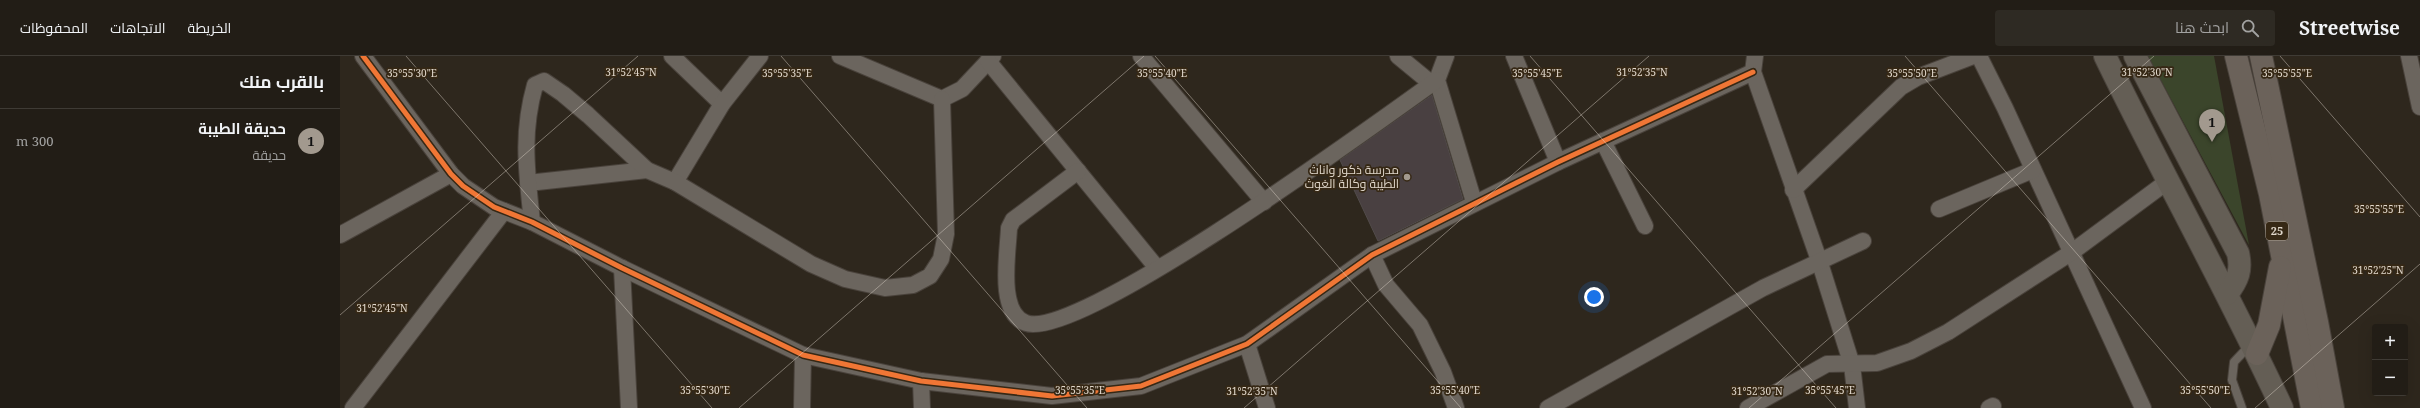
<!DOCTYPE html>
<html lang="ar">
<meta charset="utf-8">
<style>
body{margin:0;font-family:"Noto Serif",Cairo,serif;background:#2e2a23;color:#f1f3f6;direction:rtl}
.controls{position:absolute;right:12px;bottom:12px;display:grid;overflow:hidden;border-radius:4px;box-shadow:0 4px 16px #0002}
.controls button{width:36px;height:36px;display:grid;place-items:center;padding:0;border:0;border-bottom:1px solid #3f3b35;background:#221d16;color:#f1f3f6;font:20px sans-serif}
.you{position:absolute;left:1254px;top:241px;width:14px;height:14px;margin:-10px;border:3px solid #fff;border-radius:50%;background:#1a73e8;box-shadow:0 0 0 6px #1a73e833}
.badge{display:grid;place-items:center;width:26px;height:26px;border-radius:50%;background:#a2998e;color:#111;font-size:13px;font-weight:700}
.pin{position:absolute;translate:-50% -33px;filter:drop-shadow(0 1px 2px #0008)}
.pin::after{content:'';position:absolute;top:21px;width:14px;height:12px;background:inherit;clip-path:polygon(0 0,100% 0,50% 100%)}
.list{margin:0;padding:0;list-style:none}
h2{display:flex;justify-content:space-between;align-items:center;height:52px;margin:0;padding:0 16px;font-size:17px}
h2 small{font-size:13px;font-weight:400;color:#a2a2a1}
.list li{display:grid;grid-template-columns:26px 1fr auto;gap:12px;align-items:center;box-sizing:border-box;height:64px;padding:0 16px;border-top:1px solid #3f3b35}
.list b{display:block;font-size:15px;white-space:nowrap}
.list p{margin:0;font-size:13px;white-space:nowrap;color:#a2a2a1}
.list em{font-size:13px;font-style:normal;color:#a2a2a1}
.icon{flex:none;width:22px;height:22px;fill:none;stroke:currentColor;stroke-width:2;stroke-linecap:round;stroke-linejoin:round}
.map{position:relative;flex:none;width:2080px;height:352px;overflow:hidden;direction:ltr}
header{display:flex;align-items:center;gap:24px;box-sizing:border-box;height:56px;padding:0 20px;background:#221d16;border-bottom:1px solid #3f3b35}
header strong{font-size:19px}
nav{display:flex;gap:22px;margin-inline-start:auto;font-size:14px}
.search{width:280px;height:36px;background:#2e2a23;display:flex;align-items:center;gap:10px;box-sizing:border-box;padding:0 14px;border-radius:4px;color:#a2a2a1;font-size:15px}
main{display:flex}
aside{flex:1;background:#221d16}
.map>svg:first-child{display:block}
.green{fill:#3b452b}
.building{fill:#494041;stroke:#514b4a}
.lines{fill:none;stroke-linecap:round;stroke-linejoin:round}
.service-casing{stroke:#49423b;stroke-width:10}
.minor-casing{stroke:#49423b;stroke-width:18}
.secondary-casing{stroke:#49423b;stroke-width:24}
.trunk-casing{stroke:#49423b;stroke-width:24}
.service{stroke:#6b655e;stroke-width:8}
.minor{stroke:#6b655e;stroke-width:16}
.secondary{stroke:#645e55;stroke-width:22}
.trunk{stroke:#6b625a;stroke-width:22}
.cycleway-casing{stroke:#362815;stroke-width:8}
.cycleway{stroke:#f07635;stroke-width:5}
.ticks{fill:none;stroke:#e0d7cb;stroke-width:1;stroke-opacity:0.45}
.poi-dot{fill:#a2998e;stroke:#362815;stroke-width:1.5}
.labels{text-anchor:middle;stroke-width:3.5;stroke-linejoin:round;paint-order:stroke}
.shield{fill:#362815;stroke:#ada294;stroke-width:1}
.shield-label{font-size:11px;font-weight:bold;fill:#e0d7cb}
.poi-label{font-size:12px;fill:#e0d7cb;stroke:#362815;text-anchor:end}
.ticks-label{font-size:10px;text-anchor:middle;fill:#e0d7cb;stroke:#362815;stroke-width:3.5;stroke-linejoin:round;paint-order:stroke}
</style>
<header>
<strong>Streetwise</strong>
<div class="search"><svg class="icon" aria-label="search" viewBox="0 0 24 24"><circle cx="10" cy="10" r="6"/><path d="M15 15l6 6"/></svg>ابحث هنا</div>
<nav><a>الخريطة</a><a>الاتجاهات</a><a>المحفوظات</a></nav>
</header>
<main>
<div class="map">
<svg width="2080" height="352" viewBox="0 0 2080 352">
<rect width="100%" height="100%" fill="#2e271d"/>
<polygon class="green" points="1808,0 1874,0 1909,189"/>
<polygon class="building" points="1092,39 1123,143 1038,185 1000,104"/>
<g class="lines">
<defs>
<polyline id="service" points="1902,352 1892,324 1894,306 1910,289"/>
<g id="minor">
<polyline points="23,0 111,118 123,130 154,151 192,166 282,212 463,299 581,325 712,340 801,330 907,288 1032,199 1218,106 1413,16"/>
<polyline points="332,0 382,48"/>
<polyline points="500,0 602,43 622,33 653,0"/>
<polyline points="801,0 924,146"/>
<polyline points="1058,0 1092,28"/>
<polyline points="1106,0 1097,24 1134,146"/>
<polyline points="1174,0 1218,106"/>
<polyline points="1415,0 1413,16 1479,204 1512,309 1517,352"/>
<polyline points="1639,0 1665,52 1803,352"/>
<polyline points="2069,0 2080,51"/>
<polyline points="648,5 817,212"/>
<polyline points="1263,85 1305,170"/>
<path d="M738 115 673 164 669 172C668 197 657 257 686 267 738 286 1041 64 1097 24"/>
<polyline points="335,126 382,48 420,0"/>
<polyline points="188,127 307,114"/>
<polyline points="1453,134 1561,31 1578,21 1633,0"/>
<polyline points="1599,153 1693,114"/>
<path d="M192 166C187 117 181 78 195 29L204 25 223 38 248 59 307 114 335 126 471 208 505 223 545 232 573 229 590 220 601 203 606 178 602 43"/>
<polyline points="0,179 111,118"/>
<polyline points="1032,199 1046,229 1080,269 1103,316 1116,352"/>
<polyline points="282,212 289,352"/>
<polyline points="907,288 927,352"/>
<polyline points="581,325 582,352"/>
<polyline points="13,352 164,155"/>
<polyline points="462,352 463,299"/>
<polyline points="1208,352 1423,232 1523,185"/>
<polyline points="1408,352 1487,308 1537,307 1571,295 1608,276 1732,196 1828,125"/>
<polyline points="1649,352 1653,350"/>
</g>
<g id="secondary">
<path d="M1765 0C1822 118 1887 233 1942 352"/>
<path d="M1795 0 1898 197C1902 214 1898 224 1887 238"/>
</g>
<g id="trunk">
<polyline points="1896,0 1930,138 1972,352"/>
<polyline points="1921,0 1977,266 1993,352"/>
<polyline points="1917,298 1929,269 1940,211"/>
</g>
</defs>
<use href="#service" class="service-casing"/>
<use href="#minor" class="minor-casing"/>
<use href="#secondary" class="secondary-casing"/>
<use href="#trunk" class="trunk-casing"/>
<use href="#service" class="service"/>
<use href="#minor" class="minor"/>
<use href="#secondary" class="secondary"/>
<use href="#trunk" class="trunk"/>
<defs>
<polyline id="cycleway" points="23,0 111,118 123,130 154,151 192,166 282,212 463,299 581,325 712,340 801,330 907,288 1032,199 1218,106 1413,16"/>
</defs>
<use href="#cycleway" class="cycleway-casing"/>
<use href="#cycleway" class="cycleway"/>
</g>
<path class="ticks" d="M66 0 372 352M441 0 747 352M815 0 1121 352M1190 0 1496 352M1565 0 1871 352M1940 0 2080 161M0 259 298 0M399 352 804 0M904 352 1309 0M1409 352 1814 0M1915 352 2080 208"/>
<circle class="poi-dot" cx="1067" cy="121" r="4"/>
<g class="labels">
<rect class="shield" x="1926" y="166" width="22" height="18" rx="3"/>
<g class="shield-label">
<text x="1937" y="179">25</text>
</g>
<g class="poi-label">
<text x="1059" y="118">مدرسة ذكور واناث<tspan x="1059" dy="14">الطيبة وكالة الغوث</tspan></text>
</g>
</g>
<g class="ticks-label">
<text x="291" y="20">31°52'45"N</text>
<text x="1302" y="20">31°52'35"N</text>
<text x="1807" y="20">31°52'30"N</text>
<text x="1197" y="21">35°55'45"E</text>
<text x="1947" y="21">35°55'55"E</text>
<text x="72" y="21">35°55'30"E</text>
<text x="447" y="21">35°55'35"E</text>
<text x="822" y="21">35°55'40"E</text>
<text x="1572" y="21">35°55'50"E</text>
<text x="2039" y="157">35°55'55"E</text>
<text x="2038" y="218">31°52'25"N</text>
<text x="42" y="256">31°52'45"N</text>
<text x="365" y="338">35°55'30"E</text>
<text x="740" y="338">35°55'35"E</text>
<text x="1115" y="338">35°55'40"E</text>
<text x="1490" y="338">35°55'45"E</text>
<text x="1865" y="338">35°55'50"E</text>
<text x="912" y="339">31°52'35"N</text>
<text x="1417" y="339">31°52'30"N</text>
</g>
</svg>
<div class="controls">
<button>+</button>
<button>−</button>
</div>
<div class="you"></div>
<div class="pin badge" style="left:1872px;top:86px">1</div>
</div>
<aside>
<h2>بالقرب منك<small></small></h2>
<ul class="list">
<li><span class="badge">1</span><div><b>حديقة الطيبة</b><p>حديقة</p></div><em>300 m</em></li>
</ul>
</aside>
</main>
